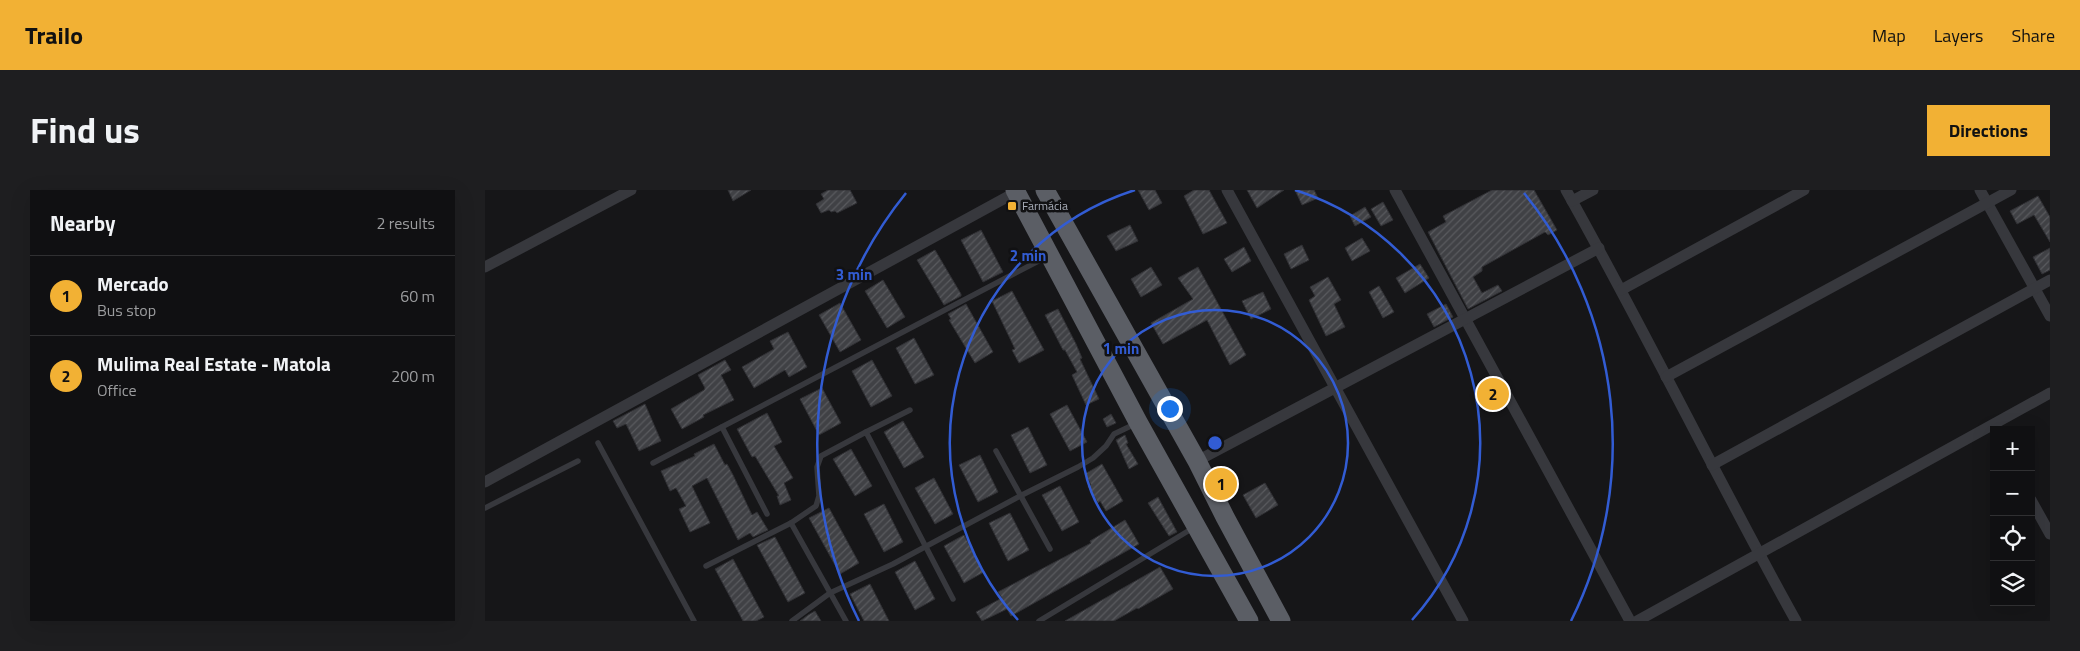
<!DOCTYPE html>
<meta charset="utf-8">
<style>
body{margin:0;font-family:"Titillium Web",sans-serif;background:#1e1e20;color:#f1f3f6}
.controls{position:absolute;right:15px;bottom:15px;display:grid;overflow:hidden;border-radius:0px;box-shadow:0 5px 20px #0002}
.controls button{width:45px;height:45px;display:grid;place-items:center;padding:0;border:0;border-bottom:1px solid #303032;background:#101012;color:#f1f3f6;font:25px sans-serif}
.you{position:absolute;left:684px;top:218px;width:18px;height:18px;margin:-12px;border:4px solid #fff;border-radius:50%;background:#1a73e8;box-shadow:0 0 0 8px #1a73e833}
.badge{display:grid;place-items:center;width:32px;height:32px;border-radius:50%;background:#f2b134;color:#111;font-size:16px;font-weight:700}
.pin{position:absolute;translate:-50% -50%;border:2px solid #fff;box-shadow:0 1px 5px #0006}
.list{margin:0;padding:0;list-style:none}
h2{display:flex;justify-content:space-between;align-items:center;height:65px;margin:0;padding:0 20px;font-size:21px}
h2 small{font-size:16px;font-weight:400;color:#9c9d9f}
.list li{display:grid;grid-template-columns:32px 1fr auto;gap:15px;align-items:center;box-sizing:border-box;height:80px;padding:0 20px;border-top:1px solid #303032}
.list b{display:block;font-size:19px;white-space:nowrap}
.list p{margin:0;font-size:16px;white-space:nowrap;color:#9c9d9f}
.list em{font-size:16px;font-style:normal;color:#9c9d9f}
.icon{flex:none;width:28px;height:28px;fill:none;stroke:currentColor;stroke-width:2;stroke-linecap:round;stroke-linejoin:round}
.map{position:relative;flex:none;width:1565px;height:431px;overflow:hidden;border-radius:0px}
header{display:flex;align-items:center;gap:30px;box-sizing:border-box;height:70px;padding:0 25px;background:#f2b134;color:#111}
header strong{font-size:24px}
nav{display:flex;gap:28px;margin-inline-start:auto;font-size:18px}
.intro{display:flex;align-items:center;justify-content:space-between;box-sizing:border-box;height:120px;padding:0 30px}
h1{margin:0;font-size:35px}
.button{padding:12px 22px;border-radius:0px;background:#f2b134;color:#111;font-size:18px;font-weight:700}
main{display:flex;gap:30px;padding:0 30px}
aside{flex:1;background:#101012;border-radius:0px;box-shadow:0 5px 20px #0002}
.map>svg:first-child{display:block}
.building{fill:url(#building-hatch);stroke:#303034}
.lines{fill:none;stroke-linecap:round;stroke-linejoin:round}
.service{stroke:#37383d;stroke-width:5.5}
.minor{stroke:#37383d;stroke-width:11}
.trunk{stroke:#5b5e65;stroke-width:19}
.ring{fill:none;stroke:#325cd3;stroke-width:2.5}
.poi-dot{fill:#f2b134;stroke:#111113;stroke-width:2}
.labels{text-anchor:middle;stroke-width:5;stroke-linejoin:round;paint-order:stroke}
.poi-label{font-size:12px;fill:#a8adb8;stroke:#111113;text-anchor:start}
.centre{fill:#325cd3;stroke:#111113;stroke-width:2.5}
.ring-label{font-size:15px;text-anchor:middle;font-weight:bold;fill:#325cd3;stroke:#111113;stroke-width:5;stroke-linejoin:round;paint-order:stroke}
</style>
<header>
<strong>Trailo</strong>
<nav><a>Map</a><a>Layers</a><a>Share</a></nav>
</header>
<div class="intro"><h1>Find us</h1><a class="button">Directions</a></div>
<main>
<aside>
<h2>Nearby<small>2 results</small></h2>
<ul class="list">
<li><span class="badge">1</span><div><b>Mercado</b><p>Bus stop</p></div><em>60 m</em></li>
<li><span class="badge">2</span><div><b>Mulima Real Estate - Matola</b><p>Office</p></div><em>200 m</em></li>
</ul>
</aside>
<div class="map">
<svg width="1565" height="431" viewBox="0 0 1565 431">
<defs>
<pattern id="building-hatch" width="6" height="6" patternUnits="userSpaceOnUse" patternTransform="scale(1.25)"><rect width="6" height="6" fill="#404145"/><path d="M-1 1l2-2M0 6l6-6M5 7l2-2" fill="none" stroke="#595a5e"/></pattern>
</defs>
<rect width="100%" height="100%" fill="#161618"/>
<g class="building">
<polygon points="243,0 266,0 248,11"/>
<polygon points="343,0 365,0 372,13 352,23 350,21 346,22 344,20 336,23 331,14 339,9 336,4"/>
<polygon points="653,0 670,0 677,13 664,20"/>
<polygon points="709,0 724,0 742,33 718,44 699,6"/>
<polygon points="762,0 799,0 772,18"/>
<polygon points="810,0 829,0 833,8 817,15"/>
<polygon points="1007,0 1049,0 1072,40 1063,45 1060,42 997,77 997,81 988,87 997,103 1013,95 1017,101 983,119 943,42 961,32 958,26"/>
<polygon points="1553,6 1565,27 1565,52 1549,25 1532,34 1525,21"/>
<polygon points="898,12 908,30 896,36 886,19"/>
<polygon points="880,17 886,27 870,36 865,26"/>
<polygon points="645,35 653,51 631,61 622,46"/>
<polygon points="496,40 518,82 498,92 476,50"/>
<polygon points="877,48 885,61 867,71 860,58"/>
<polygon points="817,55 824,70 806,79 799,64"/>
<polygon points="759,57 766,71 747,82 739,69"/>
<polygon points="1565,58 1565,80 1557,84 1548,67"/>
<polygon points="450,60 476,104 476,106 459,115 432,70"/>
<polygon points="935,74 944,88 920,103 911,88"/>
<polygon points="666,77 677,95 656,107 646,89"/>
<polygon points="713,77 761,165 745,175 722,130 678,154 666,133 708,109 693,88"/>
<polygon points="843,87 856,110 849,114 860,137 841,146 824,110 830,106 825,97"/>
<polygon points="398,90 420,127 402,138 380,101"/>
<polygon points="894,96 909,122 898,128 884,102"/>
<polygon points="527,101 559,160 534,173 527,160 530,159 507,111"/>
<polygon points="778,102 786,119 766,129 757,111"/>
<polygon points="355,113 376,150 355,162 334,125"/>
<polygon points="481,114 508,162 490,173 464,130 466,129 463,124"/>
<polygon points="961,114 968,127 949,137 942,124"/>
<polygon points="573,119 591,154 597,168 595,169 614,209 601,215 587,185 592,182 580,160 578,160 560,125"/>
<polygon points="303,142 322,177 304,187 300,180 269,198 257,177 289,159 285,151"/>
<polygon points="429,148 449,185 430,194 411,158"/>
<polygon points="240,170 246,180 236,185 249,210 218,225 219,227 197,239 186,219 219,200 220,198 213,185"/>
<polygon points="387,170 407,206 386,217 367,181"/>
<polygon points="337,198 356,233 334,245 315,209"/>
<polygon points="160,214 176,251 154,261 141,234 132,238 128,231"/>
<polygon points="582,215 602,252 585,261 565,224"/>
<polygon points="282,223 297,252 289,256 308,288 299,293 306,310 295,315 292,306 294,306 270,266 267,267 252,239"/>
<polygon points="626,224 631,233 622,237 618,229"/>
<polygon points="418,231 439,267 419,278 399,242"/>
<polygon points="543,237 562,275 545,283 526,245"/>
<polygon points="640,245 643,253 641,254 653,274 644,279 631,250"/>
<polygon points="229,254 240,275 242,274 248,285 267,325 272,322 283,340 268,347 265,343 253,350 222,288 207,296 225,333 205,342 194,319 201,316 191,298 185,301 176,281 210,266 209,264"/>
<polygon points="366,259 387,296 370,306 348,269"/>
<polygon points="495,265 513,302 493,312 474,275"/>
<polygon points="617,274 638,311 621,321 615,311 613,313 603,296 606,295 600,284"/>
<polygon points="449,288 468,324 450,334 430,298"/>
<polygon points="780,293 793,315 771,328 758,305"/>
<polygon points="575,296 594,332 577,341 557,305"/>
<polygon points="673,307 692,342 684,346 663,313"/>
<polygon points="399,314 418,352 399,362 379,324"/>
<polygon points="344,318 374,373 355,384 324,328"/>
<polygon points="525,323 544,360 523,371 504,333"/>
<polygon points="640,330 654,354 526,426 522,419 497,431 491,422 517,408 513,402 606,353 605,351"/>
<polygon points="479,345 499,382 479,393 459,356"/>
<polygon points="290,347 320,403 303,412 272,355"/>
<polygon points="248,369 279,427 271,431 258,431 230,379"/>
<polygon points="430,371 450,409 430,420 410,382"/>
<polygon points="675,377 688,399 653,419 652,418 629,431 580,431"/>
<polygon points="385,394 404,431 379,431 365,404"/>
<polygon points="330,421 336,431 315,431 323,425"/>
</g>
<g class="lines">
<g class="service">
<polyline points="237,237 282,324"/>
<polyline points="381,242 425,220"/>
<polyline points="113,253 209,431"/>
<polyline points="511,261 565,359"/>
<polyline points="168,273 563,66"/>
<polyline points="0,318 93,271"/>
<polyline points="306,333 361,431"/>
<polyline points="221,376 306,333 331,316 334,306 332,277 336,266 381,242 468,409"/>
<polyline points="307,431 345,403 408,374 537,305 593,277 608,268 621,256 629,244 650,234"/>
<polyline points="554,431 708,338"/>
</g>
<g class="minor">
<polyline points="742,0 978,431"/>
<polyline points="910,0 1145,431"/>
<path d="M1081 0C1161 142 1232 289 1311 431"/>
<polyline points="1495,0 1565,126"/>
<polyline points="1087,11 1108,0"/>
<polyline points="0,77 146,0"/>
<polyline points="1136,100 1319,0"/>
<polyline points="1181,187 1526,0"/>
<polyline points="712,271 1114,58"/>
<polyline points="1227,275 1565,90"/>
<polyline points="0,292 535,0"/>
<polyline points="1546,310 1565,344"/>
<polyline points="1152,431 1565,203"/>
</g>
<g class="trunk">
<polyline points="530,0 653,232 764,431"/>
<polyline points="560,0 712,271 740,327 796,431"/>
</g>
</g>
<g class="ring">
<circle cx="730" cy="253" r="133"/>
<path d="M533 430A265 265 0 0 1 650 0M810 0A265 265 0 0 1 927 430"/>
<path d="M374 431A398 398 0 0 1 421 3M1039 3A398 398 0 0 1 1086 431"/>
</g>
<rect class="poi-dot" x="522" y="11" width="10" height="10" rx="2.5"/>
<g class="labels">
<g class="poi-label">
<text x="537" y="20">Farmácia</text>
</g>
</g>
<circle cx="730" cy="253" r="8" class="centre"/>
<g class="ring-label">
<text x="543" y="71">2 min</text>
<text x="369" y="90">3 min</text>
<text x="636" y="164">1 min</text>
</g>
</svg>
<div class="controls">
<button>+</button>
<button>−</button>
<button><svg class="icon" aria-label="locate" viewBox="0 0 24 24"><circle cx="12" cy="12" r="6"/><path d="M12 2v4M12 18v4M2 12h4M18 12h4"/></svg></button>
<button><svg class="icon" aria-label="layers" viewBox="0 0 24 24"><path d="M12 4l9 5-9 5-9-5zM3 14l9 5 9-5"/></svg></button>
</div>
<div class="you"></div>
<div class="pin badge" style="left:736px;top:294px">1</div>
<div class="pin badge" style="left:1008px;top:204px">2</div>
</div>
</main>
